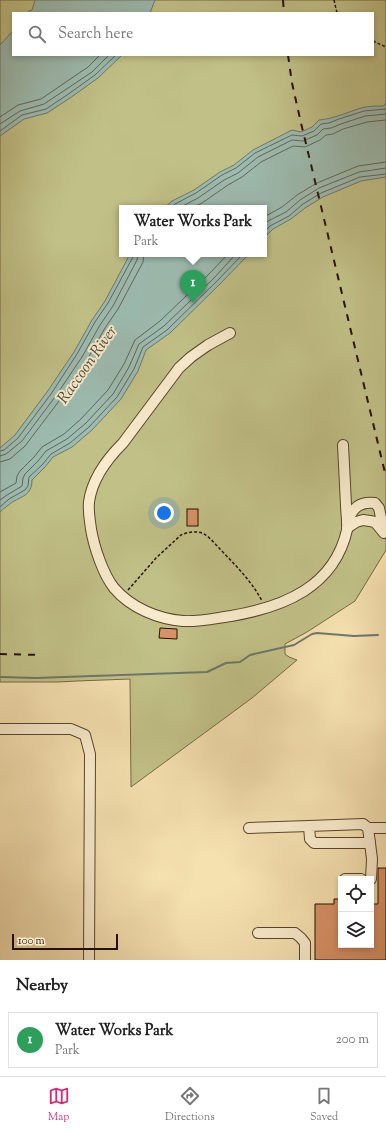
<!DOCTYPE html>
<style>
body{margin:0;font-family:"Sorts Mill Goudy",serif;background:#f2f2f2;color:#222}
.controls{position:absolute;right:12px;bottom:12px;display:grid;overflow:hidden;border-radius:0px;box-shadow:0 2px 6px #0003}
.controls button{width:36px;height:36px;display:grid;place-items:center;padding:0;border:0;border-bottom:1px solid #e0e0e0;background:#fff;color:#222;font:20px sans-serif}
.scale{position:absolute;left:12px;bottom:10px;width:106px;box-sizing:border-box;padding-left:4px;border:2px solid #261103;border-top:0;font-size:11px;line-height:14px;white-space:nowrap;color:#261103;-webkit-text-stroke:3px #f8ebcc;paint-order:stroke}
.you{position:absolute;left:164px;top:513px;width:14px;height:14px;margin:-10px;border:3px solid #fff;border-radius:50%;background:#1a73e8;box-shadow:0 0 0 6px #1a73e833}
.badge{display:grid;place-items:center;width:26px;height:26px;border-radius:50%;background:#db2777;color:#fff;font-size:13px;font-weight:700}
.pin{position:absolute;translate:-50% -33px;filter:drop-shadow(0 1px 2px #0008)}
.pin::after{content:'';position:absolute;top:21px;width:14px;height:12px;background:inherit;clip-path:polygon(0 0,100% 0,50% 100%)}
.popup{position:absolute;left:119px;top:205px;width:148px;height:52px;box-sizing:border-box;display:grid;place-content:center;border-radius:0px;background:#fff;filter:drop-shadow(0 1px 3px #0005);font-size:13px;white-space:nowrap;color:#767676}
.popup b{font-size:15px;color:#222}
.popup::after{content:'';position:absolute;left:50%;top:100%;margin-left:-8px;border:8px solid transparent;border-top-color:#fff}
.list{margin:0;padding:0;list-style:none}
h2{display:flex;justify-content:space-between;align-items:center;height:52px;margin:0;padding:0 16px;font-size:17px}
h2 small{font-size:13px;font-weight:400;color:#767676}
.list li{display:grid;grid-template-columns:26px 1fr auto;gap:12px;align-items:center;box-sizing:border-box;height:56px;margin:0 8px 8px;padding:0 8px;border:1px solid #e0e0e0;border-radius:0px}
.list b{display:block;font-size:15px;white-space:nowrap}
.list p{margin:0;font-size:13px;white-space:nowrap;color:#767676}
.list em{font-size:13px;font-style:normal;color:#767676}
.icon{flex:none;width:22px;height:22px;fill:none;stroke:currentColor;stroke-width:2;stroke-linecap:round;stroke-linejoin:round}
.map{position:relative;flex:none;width:386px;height:960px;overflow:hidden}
.search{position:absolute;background:#fff;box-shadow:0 2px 6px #0003;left:12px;right:12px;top:12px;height:44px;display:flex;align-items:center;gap:10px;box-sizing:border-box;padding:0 14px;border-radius:0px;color:#767676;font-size:15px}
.sheet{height:116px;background:#fff}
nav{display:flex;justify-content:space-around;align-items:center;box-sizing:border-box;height:56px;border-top:1px solid #e0e0e0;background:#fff;font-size:11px;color:#767676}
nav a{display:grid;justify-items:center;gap:2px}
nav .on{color:#db2777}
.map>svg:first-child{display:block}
.green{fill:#c1c187;stroke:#746945;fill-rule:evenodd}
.water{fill:#9dbcb1;stroke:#6d786b}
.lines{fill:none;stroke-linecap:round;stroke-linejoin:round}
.shore{stroke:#62665a;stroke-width:1}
.stream{stroke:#6d786b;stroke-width:2}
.building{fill:#d79268;stroke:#261103}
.minor-casing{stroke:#5a452e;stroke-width:12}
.path{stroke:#261103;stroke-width:1.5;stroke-dasharray:3 2;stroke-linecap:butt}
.minor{stroke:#f8ebcc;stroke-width:10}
.rail{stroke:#261103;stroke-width:2;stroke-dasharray:7 7;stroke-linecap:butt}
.labels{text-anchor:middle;stroke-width:4;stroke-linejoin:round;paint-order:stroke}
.water-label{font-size:16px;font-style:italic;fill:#504d40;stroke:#f8ebcc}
</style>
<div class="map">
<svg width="386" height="960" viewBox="0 0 386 960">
<rect width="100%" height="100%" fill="#f5e0b0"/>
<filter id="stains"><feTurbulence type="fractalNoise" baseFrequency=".005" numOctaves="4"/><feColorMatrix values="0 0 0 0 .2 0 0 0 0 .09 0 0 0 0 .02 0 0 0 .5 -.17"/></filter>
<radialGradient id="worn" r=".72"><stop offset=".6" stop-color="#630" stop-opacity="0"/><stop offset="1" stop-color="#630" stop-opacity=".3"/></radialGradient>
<path class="green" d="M0 0H386V550L355 601 307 632 285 644V654L289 657 297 660 252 698 131 787 130 679 77 681 58 682H0ZM13 13H373V55H13ZM122 208H264V254H122Z"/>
<g class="water">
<polygon points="35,0 155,0 150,13 27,13 29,11 32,10"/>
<polygon points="13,31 13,55 122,55 98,78 70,98 47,113 24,119 0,136 0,45"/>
<path d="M386 103V177L361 181 323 197 305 208 291 219 273 229 264 238V208H164L172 201 194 190 220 172 234 165 253 150 292 130 301 132 312 127 319 120C333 119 348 112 361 108 368 106 376 106 383 106Z"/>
<path d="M130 254H249L220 284 170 333 146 350 138 371 121 399 92 430 72 447 53 457 45 467 32 480C32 496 21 496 11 503 7 506 3 509 0 512V448L15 435 47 392 74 352 92 320 105 301Z"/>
</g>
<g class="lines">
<g class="shore">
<polyline points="0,117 18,105 41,99 88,67 100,55"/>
<polyline points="0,124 20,111 44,104 92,72 109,55"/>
<polyline points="0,131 22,115 46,109 67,95 95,75 116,55"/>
<polyline points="170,208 175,204 196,193 222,175 236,168 255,153 292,135 302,136 314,131 321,124 329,123 339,119 364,111 386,109"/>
<polyline points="179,208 198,198 224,180 238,173 258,157 292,140 303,141 317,135 323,129 331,128 341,124 365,116 386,114"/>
<polyline points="192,208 202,203 228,185 242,177 261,162 293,146 305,147 320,140 326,135 333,134 343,129 367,122 386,120"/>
<polyline points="264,217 282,207 297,195 317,183 358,166 386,162"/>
<polyline points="264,225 268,221 286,212 300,200 319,188 359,172 386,168"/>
<polyline points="264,232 270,226 289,216 303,204 321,193 360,177 386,174"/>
<polyline points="0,451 4,450 18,438 51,394 77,354 95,322 108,303 133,257 133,254"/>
<polyline points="0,456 6,454 22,441 55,397 82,357 100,325 113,306 137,260 138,254"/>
<polyline points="0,462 10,459 25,446 59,401 87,360 105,328 118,309 143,262 144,254"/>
<polyline points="0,492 16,483 17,476 20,471 34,457 42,447 64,434 81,419 108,390 124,364 135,340 160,321 209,274 228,254"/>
<polyline points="0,500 7,495 22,486 23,478 25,474 38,461 46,451 67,439 86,423 113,394 129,367 139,344 164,326 214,278 236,254"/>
<polyline points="0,507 9,499 25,490 28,486 29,477 42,465 51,454 70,443 89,427 117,397 134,369 143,347 167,330 217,281 243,254"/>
</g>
<polyline class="stream" points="0,677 36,678 207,672 226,663 240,662 250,655 294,645 312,634 317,633 354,636 378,635"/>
</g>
<g class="building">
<rect x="187" y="509" width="11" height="17"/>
<polygon points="160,628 177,629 177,639 159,638"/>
<polygon points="378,868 386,868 386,960 315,960 315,904 334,904 334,899 341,899 341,945 371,945 371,904 378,904"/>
</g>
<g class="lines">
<defs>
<g id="minor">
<path d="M230 333 208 345 191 357 179 368 123 443C107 459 92 479 89 502 88 511 90 521 91 529 94 547 103 574 114 588 131 608 158 619 183 621 199 622 216 618 231 616 284 607 334 587 347 530 348 522 346 513 346 505 345 485 344 465 343 445"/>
<path d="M347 522C353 508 359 501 375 503L379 508 384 532"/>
<polyline points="347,528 356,522 363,520 370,521 375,522 384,533"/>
<polyline points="0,729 71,729 85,735 90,754 89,960"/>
<polyline points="249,828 309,826"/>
<polyline points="368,828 370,843 314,843 310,839 309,826 363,824 368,828 386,828"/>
<polyline points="370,843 372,859 371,879"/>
<polyline points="345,879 361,879"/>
<polyline points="258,933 295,933 301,938 305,943 305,960"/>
</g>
</defs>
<use href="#minor" class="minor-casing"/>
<g class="path">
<polyline points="334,0 337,13"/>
<polyline points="373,41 386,47"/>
<path d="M128 590 156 558 181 535C187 532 196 531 202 533 209 536 214 543 219 548 235 565 251 580 262 601"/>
</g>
<use href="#minor" class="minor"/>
<g class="rail">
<polyline points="283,0 284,13"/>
<polyline points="288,55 292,83 301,123 386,477"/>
<polyline points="0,654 42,655"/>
</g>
</g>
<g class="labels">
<g class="water-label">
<text transform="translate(86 364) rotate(-55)" y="6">Raccoon River</text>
</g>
</g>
<rect width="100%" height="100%" filter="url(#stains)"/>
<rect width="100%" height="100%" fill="url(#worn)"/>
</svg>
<div class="controls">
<button><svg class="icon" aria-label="locate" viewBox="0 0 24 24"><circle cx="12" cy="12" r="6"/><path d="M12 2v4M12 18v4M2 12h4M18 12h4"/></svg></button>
<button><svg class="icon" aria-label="layers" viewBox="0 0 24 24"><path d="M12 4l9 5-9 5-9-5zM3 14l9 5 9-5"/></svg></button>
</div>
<div class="scale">100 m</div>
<div class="you"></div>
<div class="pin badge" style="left:193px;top:303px;background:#2e9e5b">1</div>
<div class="popup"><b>Water Works Park</b>Park</div>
<div class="search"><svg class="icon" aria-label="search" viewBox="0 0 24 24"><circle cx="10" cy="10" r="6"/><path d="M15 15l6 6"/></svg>Search here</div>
</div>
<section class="sheet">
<h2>Nearby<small></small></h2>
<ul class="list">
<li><span class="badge" style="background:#2e9e5b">1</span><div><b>Water Works Park</b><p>Park</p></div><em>200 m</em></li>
</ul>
</section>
<nav>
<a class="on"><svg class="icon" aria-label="map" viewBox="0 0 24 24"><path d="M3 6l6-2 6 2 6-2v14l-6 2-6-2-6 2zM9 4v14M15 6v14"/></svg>Map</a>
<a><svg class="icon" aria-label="directions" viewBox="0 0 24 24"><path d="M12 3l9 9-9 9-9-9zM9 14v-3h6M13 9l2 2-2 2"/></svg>Directions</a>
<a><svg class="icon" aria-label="saved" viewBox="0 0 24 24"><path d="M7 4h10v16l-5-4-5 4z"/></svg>Saved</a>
</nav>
